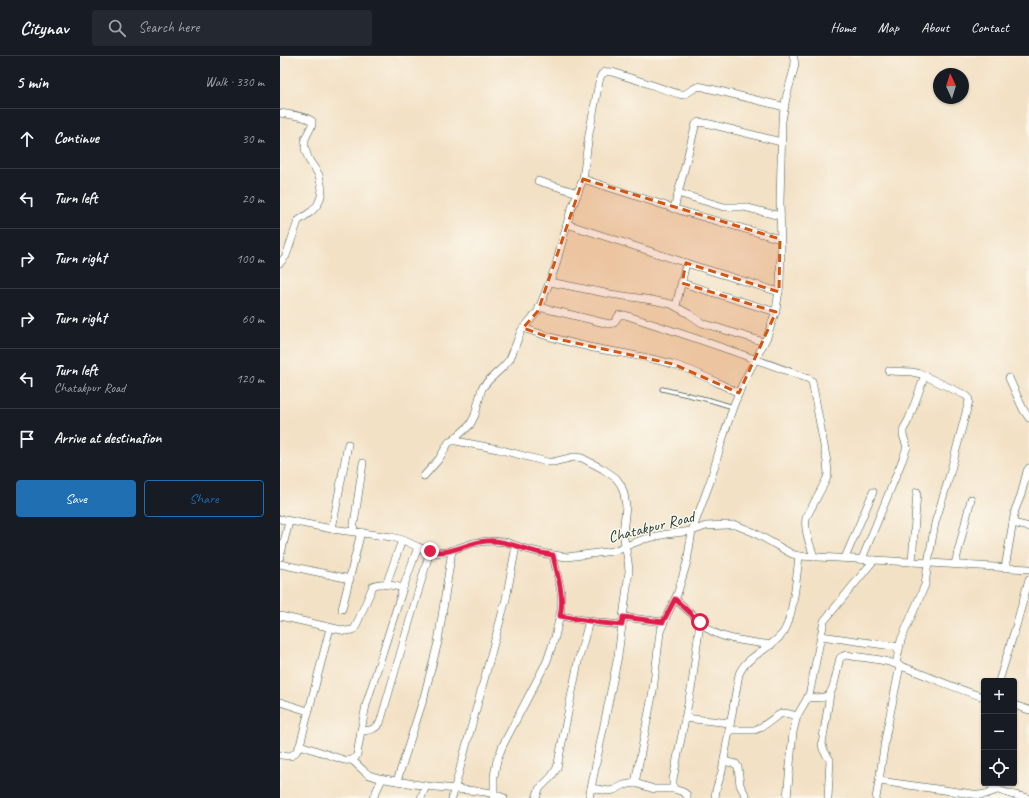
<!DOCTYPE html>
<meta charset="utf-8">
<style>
body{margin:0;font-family:Caveat,sans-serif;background:#242831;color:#f1f3f6}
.controls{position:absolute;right:12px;bottom:12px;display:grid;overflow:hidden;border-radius:4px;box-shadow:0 1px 3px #0004}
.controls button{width:36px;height:36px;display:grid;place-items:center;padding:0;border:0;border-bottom:1px solid #363941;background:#171b24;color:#f1f3f6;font:20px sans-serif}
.compass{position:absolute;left:653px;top:12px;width:36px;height:36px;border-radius:50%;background:#171b24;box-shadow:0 1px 3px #0004;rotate:356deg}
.stop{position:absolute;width:12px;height:12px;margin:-9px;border:3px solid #e11d48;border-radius:50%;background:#fff}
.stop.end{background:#e11d48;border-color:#fff;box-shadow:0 1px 4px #0008}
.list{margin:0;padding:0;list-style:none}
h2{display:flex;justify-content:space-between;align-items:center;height:52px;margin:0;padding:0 16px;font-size:17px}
h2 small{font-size:13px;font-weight:400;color:#9ea1a6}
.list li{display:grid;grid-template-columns:26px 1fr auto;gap:12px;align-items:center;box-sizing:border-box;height:60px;padding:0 16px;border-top:1px solid #363941}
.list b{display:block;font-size:15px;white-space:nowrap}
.list p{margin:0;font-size:13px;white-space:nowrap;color:#9ea1a6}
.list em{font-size:13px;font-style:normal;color:#9ea1a6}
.actions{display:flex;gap:8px;padding:12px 16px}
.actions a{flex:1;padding:9px 0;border:1px solid #1f6fb2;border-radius:4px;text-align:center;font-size:14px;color:#1f6fb2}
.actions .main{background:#1f6fb2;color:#fff}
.icon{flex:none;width:22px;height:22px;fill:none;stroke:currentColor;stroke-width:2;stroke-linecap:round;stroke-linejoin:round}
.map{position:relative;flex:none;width:749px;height:742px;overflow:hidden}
header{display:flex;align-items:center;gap:24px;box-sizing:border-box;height:56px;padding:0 20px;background:#171b24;border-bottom:1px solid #363941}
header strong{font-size:19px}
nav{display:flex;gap:22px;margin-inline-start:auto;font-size:14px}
.search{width:280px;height:36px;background:#242831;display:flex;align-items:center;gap:10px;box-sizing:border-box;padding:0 14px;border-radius:4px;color:#9ea1a6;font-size:15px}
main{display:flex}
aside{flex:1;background:#171b24}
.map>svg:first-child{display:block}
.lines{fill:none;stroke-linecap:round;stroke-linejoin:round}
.service-casing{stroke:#3f564a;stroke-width:5}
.minor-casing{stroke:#3f564a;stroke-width:8}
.service{stroke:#fff;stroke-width:3.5}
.minor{stroke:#fff;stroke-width:7}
.route{stroke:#e11d48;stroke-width:5}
.marked{fill:#d45610;fill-opacity:0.2;stroke:#d45610;stroke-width:3;stroke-dasharray:8 5;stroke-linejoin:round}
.labels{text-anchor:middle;stroke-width:3;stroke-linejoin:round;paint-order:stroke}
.street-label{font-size:16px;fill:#1f3d34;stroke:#fbf7ec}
</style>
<header>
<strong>Citynav</strong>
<div class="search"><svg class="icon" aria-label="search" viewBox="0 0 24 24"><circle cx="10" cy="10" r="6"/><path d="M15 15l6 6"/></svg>Search here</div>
<nav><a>Home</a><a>Map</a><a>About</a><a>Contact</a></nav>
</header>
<main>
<aside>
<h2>5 min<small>Walk · 330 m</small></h2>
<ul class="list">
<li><svg class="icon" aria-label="ahead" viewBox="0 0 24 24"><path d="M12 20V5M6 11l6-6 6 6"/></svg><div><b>Continue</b></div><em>30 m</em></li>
<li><svg class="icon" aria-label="left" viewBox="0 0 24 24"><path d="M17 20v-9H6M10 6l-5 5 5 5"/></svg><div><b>Turn left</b></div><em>20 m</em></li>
<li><svg class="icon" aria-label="right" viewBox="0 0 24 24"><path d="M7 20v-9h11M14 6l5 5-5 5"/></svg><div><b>Turn right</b></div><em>100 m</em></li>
<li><svg class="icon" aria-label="right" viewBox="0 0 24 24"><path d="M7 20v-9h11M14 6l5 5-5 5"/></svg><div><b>Turn right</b></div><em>60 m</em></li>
<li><svg class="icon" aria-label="left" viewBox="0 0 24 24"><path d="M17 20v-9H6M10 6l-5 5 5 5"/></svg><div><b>Turn left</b><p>Chatakpur Road</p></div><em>120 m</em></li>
<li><svg class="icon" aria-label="arrive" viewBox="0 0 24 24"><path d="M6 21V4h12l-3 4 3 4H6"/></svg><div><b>Arrive at destination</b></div></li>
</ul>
<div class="actions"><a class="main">Save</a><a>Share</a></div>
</aside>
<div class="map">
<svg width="749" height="742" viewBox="0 0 749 742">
<rect width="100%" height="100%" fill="#fbf7ec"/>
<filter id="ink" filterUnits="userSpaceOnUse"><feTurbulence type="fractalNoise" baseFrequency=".025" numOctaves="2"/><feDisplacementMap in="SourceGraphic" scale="8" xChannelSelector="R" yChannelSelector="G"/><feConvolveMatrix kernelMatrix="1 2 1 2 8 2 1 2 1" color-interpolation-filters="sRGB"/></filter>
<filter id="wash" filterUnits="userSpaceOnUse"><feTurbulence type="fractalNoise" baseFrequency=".012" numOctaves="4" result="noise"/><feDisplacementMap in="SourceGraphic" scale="16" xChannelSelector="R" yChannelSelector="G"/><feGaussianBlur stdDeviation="0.9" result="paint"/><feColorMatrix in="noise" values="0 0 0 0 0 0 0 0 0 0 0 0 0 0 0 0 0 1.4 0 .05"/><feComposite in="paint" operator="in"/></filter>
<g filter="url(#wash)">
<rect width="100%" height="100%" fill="#f3e1c5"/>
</g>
<g filter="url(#ink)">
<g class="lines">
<defs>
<polyline id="service" points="382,333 430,344 453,351"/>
<g id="minor">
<path d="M0 57C9 59 25 59 32 65V69L25 83V93L29 104 39 119 42 133 41 140 38 148 32 155 18 165 6 200 0 207"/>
<polyline points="303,123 405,156 500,183"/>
<polyline points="258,125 298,137"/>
<polyline points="398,137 444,151 464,151 500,160"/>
<polyline points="394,153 415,71 416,68 419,66 430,68 501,86"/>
<polyline points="287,168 406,207 499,236"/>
<polyline points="270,226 330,238 372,244 391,248 409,258 422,267 484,286"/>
<polyline points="402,227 496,256"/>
<polyline points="396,250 406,207"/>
<path d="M259 251 329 268 334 267 339 259H345C407 279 468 300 529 323L532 325 547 406 548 418 546 424 526 462C524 475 530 488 534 501"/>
<path d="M243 272C266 280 289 287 314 292 340 297 366 300 392 308 415 314 437 327 459 337"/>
<polyline points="609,315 632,316 641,318 685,339 688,341 689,345 668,425 655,467 648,507 645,529 621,584 616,608"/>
<polyline points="729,322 743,353 749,362"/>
<path d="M172 385 190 369 195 359 202 332 209 324 224 310 230 303 241 275 258 255 264 240 275 212 290 157 303 123 309 78 319 26C320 21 321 17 326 16 331 15 336 17 341 19 362 25 382 33 402 39 409 37 412 33 417 31 420 30 424 31 427 32L505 51"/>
<polyline points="144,420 159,403 169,386 172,385 176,385 218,393 267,406 273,406 294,401 302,402 323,413 336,422 341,429 344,438 346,450 343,477 348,505 349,515 347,531 338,600 309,742"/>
<polyline points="0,463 52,473 112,481 123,484 138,491 155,497 166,496 193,487 208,485 226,486 246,493 267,498 287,501 333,495 364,483 387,478 412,475 426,470 447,469 456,469 473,476 512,498 519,500 650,507 749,513"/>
<polyline points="733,467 749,471"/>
<polyline points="52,473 68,388"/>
<polyline points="73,475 83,407"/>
<polyline points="0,501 9,466"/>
<polyline points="565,502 593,436"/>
<polyline points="582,503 622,405 627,391 623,379 623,374 629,363 645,319"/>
<polyline points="632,506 637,436"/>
<polyline points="0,508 70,523"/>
<polyline points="675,508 691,443"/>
<polyline points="725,512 735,454 741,439 747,415 749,412"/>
<polyline points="106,529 122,484"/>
<path d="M395 543 430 574C444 584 474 586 491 589"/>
<polyline points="62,553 81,476"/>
<path d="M0 560 66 575 73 574 75 572 93 530C101 525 114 530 123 532"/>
<polyline points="280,560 321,567 342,569"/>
<polyline points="343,561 383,566"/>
<polyline points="541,580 619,591"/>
<polyline points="719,625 736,570 749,523"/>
<path d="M528 641C534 642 541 643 547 640 555 636 557 611 560 602L563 600 566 599C581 602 597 602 612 607 643 617 672 632 704 641"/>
<polyline points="0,646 28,655"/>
<polyline points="734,649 749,654"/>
<polyline points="405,662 450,667"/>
<path d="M449 674H474C484 672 497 658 503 657 507 657 513 659 517 660"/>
<path d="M81 675C90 674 93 675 100 667L150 495"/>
<path d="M20 689 64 704C71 705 74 704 77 699L81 675 86 649 123 532 138 491"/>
<polyline points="0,699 11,700 16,696 20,689 50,572"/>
<polyline points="72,704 84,715 89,719 99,722 146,730 206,736 214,738 224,742"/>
<polyline points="444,705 456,708 458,711 460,729 467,742"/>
<polyline points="117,725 144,641 158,586 172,494"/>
<polyline points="599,725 700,739 706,738 717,734"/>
<polyline points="355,727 373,635 380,576 387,559 397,539 407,506 412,475 430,426 442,385 453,351 462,329 487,281 496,254 500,228 501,192 500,146 502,65 506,42 514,13 515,7 513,0"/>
<polyline points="710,727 713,732 730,738 748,742"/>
<polyline points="311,732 329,735 334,734 344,729 355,727 374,733 394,733"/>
<polyline points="93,742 102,723"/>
<polyline points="141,742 146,730"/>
<polyline points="172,742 226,543 236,490"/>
<polyline points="213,742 214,738 214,720 217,704 223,689 267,605 275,581 281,554 281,536 273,499"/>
<polyline points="256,742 259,733 271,721 277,712 298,606 309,565"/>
<polyline points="407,742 407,739 403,736 394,733 393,731 393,723 412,628 420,566"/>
<path d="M435 742 436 734 442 715 459 618C467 599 490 594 503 577 513 564 517 518 519 500"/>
<polyline points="507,742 513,676 517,660 528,641 530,635 544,565 594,504"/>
<path d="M548 742 550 704C546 697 543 697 542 688L550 638"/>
<polyline points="596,742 599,725 606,678 620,610"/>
</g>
</defs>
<use href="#service" class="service-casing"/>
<use href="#minor" class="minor-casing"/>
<use href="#service" class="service"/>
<use href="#minor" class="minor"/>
</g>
</g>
<g class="lines" filter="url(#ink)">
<path class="route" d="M150 495C170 500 188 486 207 485 221 484 233 489 246 493 255 496 264 498 273 499 277 519 285 540 280 560L321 567 342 569 343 561 383 566 395 543 420 566"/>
</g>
<path class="marked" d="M303 123 500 183 499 236 406 207 402 227 496 256 459 337 393 308 268 281 243 272 258 255Z"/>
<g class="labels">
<g class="street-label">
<text transform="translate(371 470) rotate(-14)" y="6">Chatakpur Road</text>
</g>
</g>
</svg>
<div class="controls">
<button>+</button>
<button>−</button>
<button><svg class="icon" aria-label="locate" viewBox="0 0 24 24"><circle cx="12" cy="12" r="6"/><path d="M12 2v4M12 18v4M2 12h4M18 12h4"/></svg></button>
</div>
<svg class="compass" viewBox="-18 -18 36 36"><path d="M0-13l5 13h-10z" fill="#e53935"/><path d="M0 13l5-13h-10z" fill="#9ea1a6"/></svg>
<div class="stop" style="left:420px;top:566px"></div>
<div class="stop end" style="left:150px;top:495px"></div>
</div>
</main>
